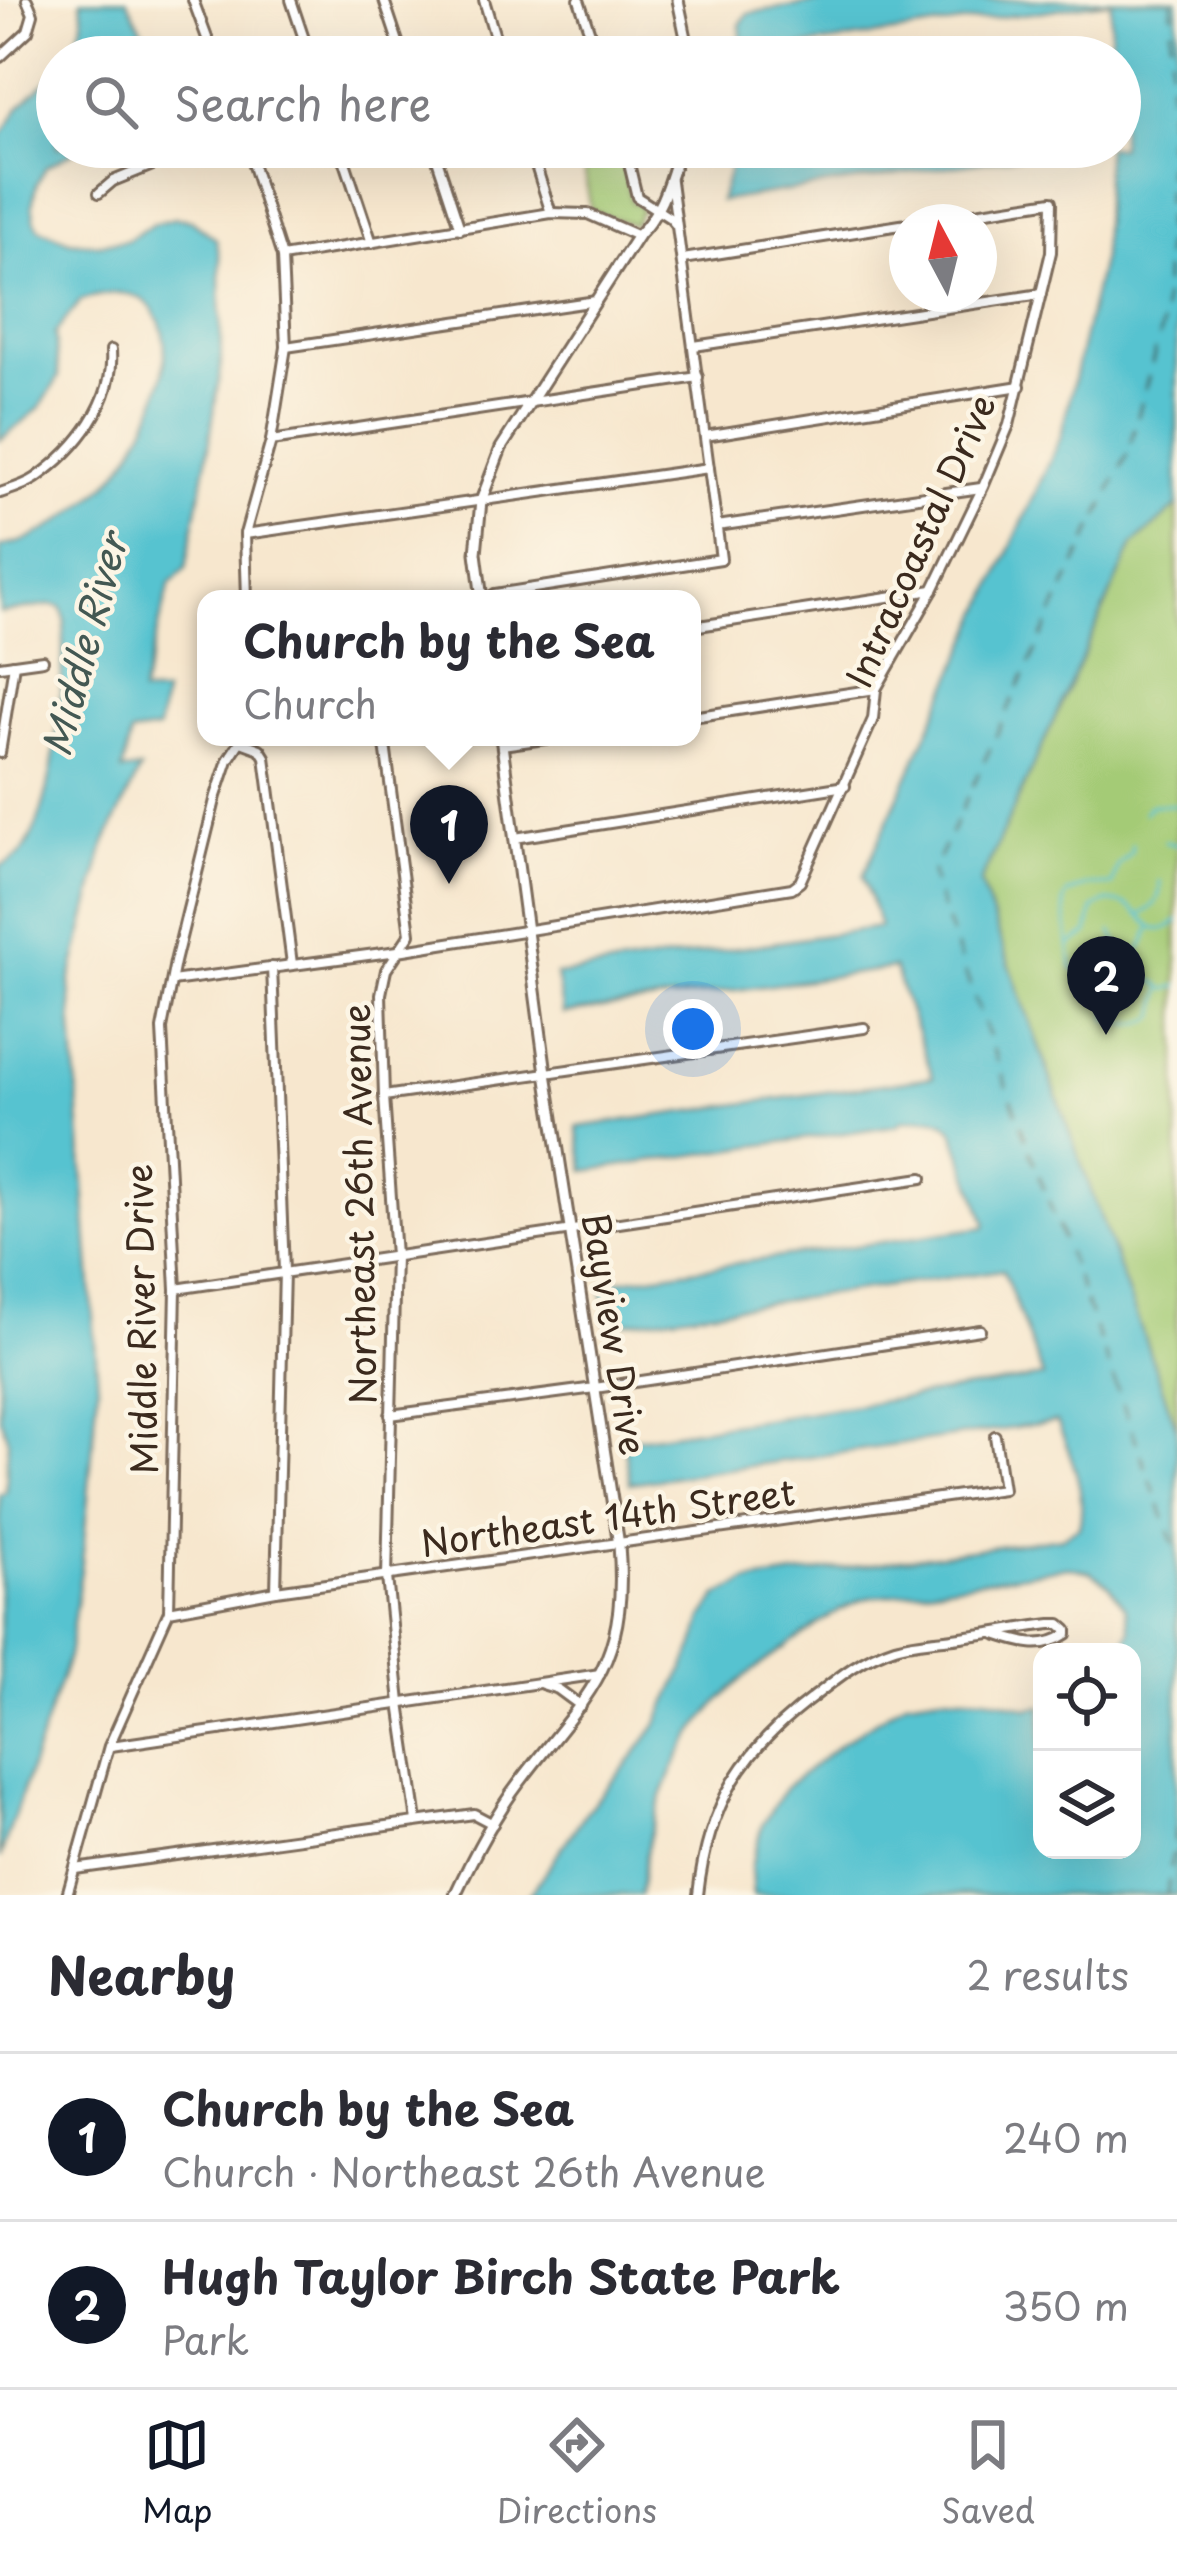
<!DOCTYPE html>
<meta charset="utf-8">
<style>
body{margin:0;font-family:"Playpen Sans",sans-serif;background:#f2f2f3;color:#2b2b33}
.controls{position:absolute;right:36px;bottom:36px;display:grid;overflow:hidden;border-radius:24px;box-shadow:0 12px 48px #0002}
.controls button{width:108px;height:108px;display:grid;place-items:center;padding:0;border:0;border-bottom:3px solid #e1e1e2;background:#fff;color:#2b2b33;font:60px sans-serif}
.compass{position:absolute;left:889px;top:204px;width:108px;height:108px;border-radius:50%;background:#fff;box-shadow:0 12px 48px #0002;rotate:353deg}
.you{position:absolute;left:693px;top:1029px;width:42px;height:42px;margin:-30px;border:9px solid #fff;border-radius:50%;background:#1a73e8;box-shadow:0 0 0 18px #1a73e833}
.badge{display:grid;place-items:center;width:78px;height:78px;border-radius:50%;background:#111827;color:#fff;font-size:39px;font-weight:700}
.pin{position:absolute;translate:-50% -99px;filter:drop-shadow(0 3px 6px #0008)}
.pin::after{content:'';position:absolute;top:63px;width:42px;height:36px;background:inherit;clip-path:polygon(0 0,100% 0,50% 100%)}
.popup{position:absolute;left:197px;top:590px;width:504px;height:156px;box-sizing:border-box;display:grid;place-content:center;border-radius:24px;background:#fff;filter:drop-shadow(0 3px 9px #0005);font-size:39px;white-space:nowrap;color:#7c7c81}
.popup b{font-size:45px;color:#2b2b33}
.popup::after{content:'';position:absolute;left:50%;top:100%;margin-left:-24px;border:24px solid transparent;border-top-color:#fff}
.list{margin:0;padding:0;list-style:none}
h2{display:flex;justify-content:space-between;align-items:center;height:156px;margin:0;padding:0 48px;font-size:51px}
h2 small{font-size:39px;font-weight:400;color:#7c7c81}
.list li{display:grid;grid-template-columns:78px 1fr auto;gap:36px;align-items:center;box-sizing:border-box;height:168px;padding:0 48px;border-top:3px solid #e1e1e2}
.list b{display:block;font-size:45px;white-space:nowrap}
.list p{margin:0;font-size:39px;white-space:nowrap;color:#7c7c81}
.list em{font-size:39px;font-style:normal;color:#7c7c81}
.icon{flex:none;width:66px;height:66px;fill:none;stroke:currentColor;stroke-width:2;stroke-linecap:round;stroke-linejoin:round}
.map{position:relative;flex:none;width:1177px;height:1895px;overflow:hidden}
.search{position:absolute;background:#fff;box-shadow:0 12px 48px #0002;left:36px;right:36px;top:36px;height:132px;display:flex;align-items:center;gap:30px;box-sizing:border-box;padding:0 42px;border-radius:66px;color:#7c7c81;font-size:45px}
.sheet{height:492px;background:#fff}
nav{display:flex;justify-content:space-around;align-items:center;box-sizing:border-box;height:168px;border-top:3px solid #e1e1e2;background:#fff;font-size:33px;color:#7c7c81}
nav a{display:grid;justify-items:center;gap:6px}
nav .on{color:#111827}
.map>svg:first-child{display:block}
.green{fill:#a4cb76;stroke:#707a4a;stroke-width:3}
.water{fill:#57c3d0;stroke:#497677;stroke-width:3}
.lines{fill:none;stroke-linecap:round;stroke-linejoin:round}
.stream{stroke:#57c3d0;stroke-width:3}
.ferry{stroke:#435853;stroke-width:3;stroke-dasharray:15 12;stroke-linecap:butt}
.minor-casing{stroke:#7d6c5c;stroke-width:14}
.tertiary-casing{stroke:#7d6c5c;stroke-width:15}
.minor{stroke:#fff;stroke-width:8}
.tertiary{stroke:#fff;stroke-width:9}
.labels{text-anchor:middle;stroke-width:9;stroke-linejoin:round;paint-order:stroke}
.street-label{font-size:36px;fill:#3b2a1e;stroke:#fcf5e5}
.water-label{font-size:39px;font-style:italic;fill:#435853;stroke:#fcf5e5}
</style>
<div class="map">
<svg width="1177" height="1895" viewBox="0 0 1177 1895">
<rect width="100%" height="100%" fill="#fcf5e5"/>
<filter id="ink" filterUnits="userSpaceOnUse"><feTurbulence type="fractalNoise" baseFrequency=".00833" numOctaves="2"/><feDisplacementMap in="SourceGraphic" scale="24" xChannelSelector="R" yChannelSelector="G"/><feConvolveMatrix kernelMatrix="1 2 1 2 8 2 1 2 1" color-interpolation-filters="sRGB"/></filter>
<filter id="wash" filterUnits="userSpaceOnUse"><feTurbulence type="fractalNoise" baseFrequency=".004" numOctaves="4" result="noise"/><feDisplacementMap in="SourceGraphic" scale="48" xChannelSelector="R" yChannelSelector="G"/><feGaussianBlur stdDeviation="2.7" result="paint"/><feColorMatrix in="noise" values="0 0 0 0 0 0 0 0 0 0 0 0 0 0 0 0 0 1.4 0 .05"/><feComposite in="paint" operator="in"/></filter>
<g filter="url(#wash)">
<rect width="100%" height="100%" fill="#f7e7ce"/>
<g class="green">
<polygon points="623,162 631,202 642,208 634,225 591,210 584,170"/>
<polygon points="1177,506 1177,1430 980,883 1133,545"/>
</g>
<g class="water">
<polygon points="81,0 127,0 143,31 142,57 70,57 83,22"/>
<path d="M835 0H1177V506L1133 545 980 883 1177 1429V1895H753L751 1867 762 1825 785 1788 842 1743 907 1700 941 1695 986 1697 1028 1708 1042 1706V1850H1132V1652H1120L1130 1630 1126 1608 1110 1586 1091 1572 1068 1567 868 1598C838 1607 815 1627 790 1644 763 1663 732 1684 712 1709 667 1762 647 1827 640 1895H529L587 1811 631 1760 658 1723 694 1648 703 1618 718 1596 747 1582 1062 1537 1079 1527C1088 1493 1070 1453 1057 1422L630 1483 624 1440 1043 1377 1003 1270 608 1325 602 1283 985 1227 986 1223 953 1130C939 1112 922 1118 901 1121L898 1125 585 1171 577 1127 933 1077 894 968 563 1014 556 975 880 927 863 876 1061 436 1102 257 1106 147H1120V57H1110L1111 1 752 54 742 47 740 25 748 13Z"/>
<path d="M57 70V147H81L46 167 37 183 32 205 35 221 40 229 69 241 96 244 128 240 153 224 175 218 191 220 216 239 220 258 221 364 207 459 186 568 170 584 141 694H164L158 730 131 734 122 771 140 770 105 843 70 983 98 1387 82 1563 68 1657 0 1858V1494L6 1492 8 1441 0 1416V866C8 862 18 858 23 851 59 799 61 683 65 619L61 607 51 605 0 613V547C12 544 25 542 35 536 63 522 103 493 121 468 149 428 182 360 155 313 139 286 107 292 81 300L55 333 59 377 40 408 0 440V137L19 108Z"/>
<polygon points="747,147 1079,147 720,201 733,156"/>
</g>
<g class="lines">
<g class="stream">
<polyline points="1144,813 1150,805 1177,805"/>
<polyline points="1165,842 1177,845"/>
<path d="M1132 844 1131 853 1118 865 1112 885 1086 886 1067 894 1064 901 1072 968 1090 978 1109 1001 1108 1019C1122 1026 1142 1026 1156 1017L1162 988 1167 989 1177 986"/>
<path d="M1139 916C1154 907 1161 900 1160 882"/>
<path d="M1112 932C1117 944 1130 966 1143 946 1146 941 1147 934 1150 929"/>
<path d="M1071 945 1088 933 1093 909 1105 902C1113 902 1119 902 1126 905 1146 914 1151 944 1177 921"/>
<path d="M1132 1002 1139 982C1147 980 1155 979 1161 986"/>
</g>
<g class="ferry">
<polyline points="1172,0 1163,322 1128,453 932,873 935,890 1177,1553"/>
<polyline points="1167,1895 1177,1816"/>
</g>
</g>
</g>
<g filter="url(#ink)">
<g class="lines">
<defs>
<g id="minor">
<polyline points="193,0 214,57"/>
<polyline points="291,0 310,57"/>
<polyline points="384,0 403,57"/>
<polyline points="484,0 501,57"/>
<polyline points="579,0 598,57"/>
<polyline points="0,57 28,31 33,14 27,0"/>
<polyline points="1049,57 1063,55"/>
<polyline points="247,147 282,257 286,347 271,441 245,534 247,599"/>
<polyline points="340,147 372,243"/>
<polyline points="433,147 460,229"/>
<polyline points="530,147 551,213"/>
<polyline points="625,147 637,197 670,218 676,225"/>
<polyline points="99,193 113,181 197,147"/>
<polyline points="282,257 551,213 588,214 638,236"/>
<polyline points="683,259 907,224"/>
<polyline points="694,346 1041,294"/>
<polyline points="286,347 596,301"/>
<polyline points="705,436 1020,386"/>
<polyline points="271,441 698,377"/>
<path d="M0 493C12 489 26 485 36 478 77 449 115 402 111 350"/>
<polyline points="717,526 981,488"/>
<polyline points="245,534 709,468"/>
<polyline points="487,599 495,594 721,559 671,181"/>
<polyline points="692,627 933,590"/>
<polyline points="0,666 43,660"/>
<polyline points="692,717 876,689"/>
<polyline points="384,737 410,934 386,970 381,994 384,1096 395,1256 387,1577 400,1703 417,1821"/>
<polyline points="241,742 260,749 265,757 292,964"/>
<polyline points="502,745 559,737"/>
<polyline points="0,753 14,664"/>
<polyline points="515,838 845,786"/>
<polyline points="272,967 284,1271 276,1591"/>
<polyline points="172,981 398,951 792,888 800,882 873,719 876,689 933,590 983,487 1009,425 1051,252 1052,201 917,222"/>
<polyline points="384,1096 864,1028"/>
<polyline points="176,1289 922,1178"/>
<polyline points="390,1415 595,1388 980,1330"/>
<polyline points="169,1611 276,1591 1003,1489 995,1436"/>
<polyline points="542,1684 558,1689 581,1706"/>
<polyline points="111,1746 600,1674"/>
<polyline points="75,1869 474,1814 493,1824"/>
<polyline points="67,1895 109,1746 169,1611 176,1289 162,1029 175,962 216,796 228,760 243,737"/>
<path d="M698 1895C708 1804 743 1749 816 1695 841 1675 864 1657 895 1647 918 1640 945 1640 968 1636 996 1633 1023 1627 1051 1624H1060L1067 1630V1634C1042 1651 1019 1642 993 1633"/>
</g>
<g id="tertiary">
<polyline points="678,0 690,57"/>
<path d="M482 599 476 553 481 501 501 448 639 234C663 211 670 178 680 147"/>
<path d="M455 1895C473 1856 494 1816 519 1783 587 1693 629 1668 619 1545L546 1073 501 737"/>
</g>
</defs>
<use href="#minor" class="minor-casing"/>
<use href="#tertiary" class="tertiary-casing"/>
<use href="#minor" class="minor"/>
<use href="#tertiary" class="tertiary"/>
</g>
</g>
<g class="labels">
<g class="street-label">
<text transform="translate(921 541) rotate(-66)" y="13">Intracoastal Drive</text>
<text transform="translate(360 1204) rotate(-91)" y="13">Northeast 26th Avenue</text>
<text transform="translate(142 1319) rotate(-91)" y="13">Middle River Drive</text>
<text transform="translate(614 1334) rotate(81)" y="13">Bayview Drive</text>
<text transform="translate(608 1518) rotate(-8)" y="13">Northeast 14th Street</text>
</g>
<g class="water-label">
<text transform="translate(85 645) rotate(-75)" y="14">Middle River</text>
</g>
</g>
</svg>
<div class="controls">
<button><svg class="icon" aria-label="locate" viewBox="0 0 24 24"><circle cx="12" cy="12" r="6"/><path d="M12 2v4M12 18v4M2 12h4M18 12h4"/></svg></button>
<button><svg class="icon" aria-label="layers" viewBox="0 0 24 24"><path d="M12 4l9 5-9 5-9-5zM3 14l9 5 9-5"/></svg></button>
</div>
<svg class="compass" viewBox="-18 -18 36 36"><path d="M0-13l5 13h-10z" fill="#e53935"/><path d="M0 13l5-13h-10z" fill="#7c7c81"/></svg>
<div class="you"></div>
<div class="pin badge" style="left:449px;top:884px">1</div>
<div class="popup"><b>Church by the Sea</b>Church</div>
<div class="pin badge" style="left:1106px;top:1035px">2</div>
<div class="search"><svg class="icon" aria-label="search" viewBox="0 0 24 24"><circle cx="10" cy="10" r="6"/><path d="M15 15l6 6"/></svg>Search here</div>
</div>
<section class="sheet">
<h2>Nearby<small>2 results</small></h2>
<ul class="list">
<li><span class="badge">1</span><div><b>Church by the Sea</b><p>Church · Northeast 26th Avenue</p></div><em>240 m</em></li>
<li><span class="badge">2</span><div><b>Hugh Taylor Birch State Park</b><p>Park</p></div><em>350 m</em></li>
</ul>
</section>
<nav>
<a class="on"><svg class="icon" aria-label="map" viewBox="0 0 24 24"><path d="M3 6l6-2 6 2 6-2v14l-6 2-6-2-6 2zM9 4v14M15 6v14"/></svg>Map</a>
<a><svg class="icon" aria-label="directions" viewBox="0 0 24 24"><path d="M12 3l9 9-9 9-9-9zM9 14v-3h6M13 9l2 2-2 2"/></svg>Directions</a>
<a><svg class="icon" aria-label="saved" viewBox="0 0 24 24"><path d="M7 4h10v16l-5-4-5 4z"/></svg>Saved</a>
</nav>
